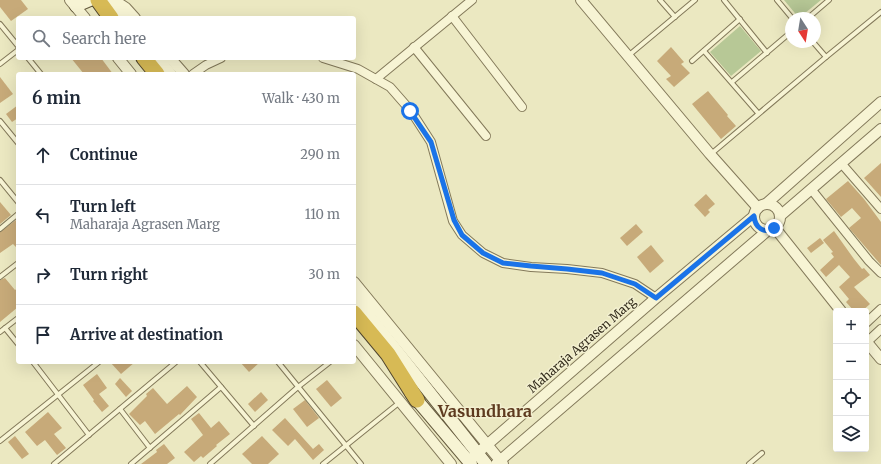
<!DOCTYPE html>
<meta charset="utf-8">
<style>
body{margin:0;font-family:Merriweather,serif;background:#f6f6f7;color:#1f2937}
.controls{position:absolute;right:12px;bottom:12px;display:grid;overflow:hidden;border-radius:4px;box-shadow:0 4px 16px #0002}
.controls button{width:36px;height:36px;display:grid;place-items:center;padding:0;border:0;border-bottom:1px solid #e0e1e3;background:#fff;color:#1f2937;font:20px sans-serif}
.compass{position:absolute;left:785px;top:12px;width:36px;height:36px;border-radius:50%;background:#fff;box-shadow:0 4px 16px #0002;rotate:168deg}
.stop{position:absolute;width:12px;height:12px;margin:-9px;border:3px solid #1a73e8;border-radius:50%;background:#fff}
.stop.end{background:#1a73e8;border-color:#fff;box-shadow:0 1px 4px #0008}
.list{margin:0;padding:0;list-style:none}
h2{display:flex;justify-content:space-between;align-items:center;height:52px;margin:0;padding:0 16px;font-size:17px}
h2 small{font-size:13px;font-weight:400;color:#747a83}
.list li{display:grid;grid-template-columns:26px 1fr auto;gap:12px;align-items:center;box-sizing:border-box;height:60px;padding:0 16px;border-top:1px solid #e0e1e3}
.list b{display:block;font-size:15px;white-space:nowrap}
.list p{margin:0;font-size:13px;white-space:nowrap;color:#747a83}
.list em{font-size:13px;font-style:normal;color:#747a83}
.icon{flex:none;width:22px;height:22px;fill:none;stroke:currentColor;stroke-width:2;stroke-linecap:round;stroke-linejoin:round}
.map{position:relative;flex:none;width:881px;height:464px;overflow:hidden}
.search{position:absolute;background:#fff;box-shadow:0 4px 16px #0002;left:16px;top:16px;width:340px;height:44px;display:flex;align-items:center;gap:10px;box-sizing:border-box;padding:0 14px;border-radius:4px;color:#747a83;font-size:15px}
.panel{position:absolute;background:#fff;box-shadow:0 4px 16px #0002;left:16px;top:72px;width:340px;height:292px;border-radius:4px}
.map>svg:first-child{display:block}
.green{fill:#b7c896}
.building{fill:#c7aa79}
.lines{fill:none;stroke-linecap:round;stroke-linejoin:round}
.service-casing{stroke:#83795a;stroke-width:6}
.minor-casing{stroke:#83795a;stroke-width:10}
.tertiary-casing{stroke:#83795a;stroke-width:12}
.secondary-casing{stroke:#655a3d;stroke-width:14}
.motorway-casing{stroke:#51462e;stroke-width:17}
.service{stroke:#f7f4d4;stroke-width:4}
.minor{stroke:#f7f4d4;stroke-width:8}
.tertiary{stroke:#f7f4d4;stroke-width:10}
.secondary{stroke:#f7f4d4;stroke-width:12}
.motorway{stroke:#d7ba55;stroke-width:15}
.route{stroke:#1a73e8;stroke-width:5}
.labels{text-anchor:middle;stroke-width:3;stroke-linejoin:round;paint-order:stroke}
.street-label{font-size:12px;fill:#342d1d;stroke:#f3f0d0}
.district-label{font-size:16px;font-weight:bold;fill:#5e3a1f;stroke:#f3f0d0}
</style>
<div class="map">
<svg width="881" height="464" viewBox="0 0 881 464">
<rect width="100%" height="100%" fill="#ebe8c1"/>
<g class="green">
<polygon points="784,0 821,0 799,18"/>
<polygon points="740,26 761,51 731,76 710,52"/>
</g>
<g class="building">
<polygon points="0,0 21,0 28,9 11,21 0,7"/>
<polygon points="671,47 684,62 681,64 690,73 674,87 666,79 671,76 657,61"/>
<polygon points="71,58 101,58 113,74 84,74"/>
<polygon points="0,77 13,94 0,103"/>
<polygon points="708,91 728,115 727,116 736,126 721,139 692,104"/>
<polygon points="18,105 18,118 12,122 6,114"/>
<polygon points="881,163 881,197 864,178"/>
<polygon points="848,181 864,199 881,222 881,265 849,228 861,218 852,208 841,217 826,199"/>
<polygon points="706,194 715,204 708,210 710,212 705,217 694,205"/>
<polygon points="0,202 11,215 0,224"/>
<polygon points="16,220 18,223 18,249 13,244 0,253 0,232"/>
<polygon points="636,224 643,232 627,246 620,238"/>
<polygon points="834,231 854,259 862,269 864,268 870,275 854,287 870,304 862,311 854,311 846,302 849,299 839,287 850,277 839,265 826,277 820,270 834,257 831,253 833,252 823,240"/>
<polygon points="820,238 824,243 811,253 807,248"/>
<polygon points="651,245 664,261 650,273 637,257"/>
<polygon points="5,278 15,290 18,288 18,307 0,322 0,280"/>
<polygon points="110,362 135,362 121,374"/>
<polygon points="240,362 260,362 249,372"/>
<polygon points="97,374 107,388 99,394 109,406 102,412 93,401 94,400 83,385"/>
<polygon points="120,378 132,391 126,397 115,384"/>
<polygon points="327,380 342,398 331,407 316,389"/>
<polygon points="187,386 197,397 180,415 179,414 155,434 145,421 140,425 129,414 147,396 146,394 153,388 167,404"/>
<polygon points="261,392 268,400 255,412 248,404"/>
<polygon points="305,400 319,418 307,427 293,409"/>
<polygon points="48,412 62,428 54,434 66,448 57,455 45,440 37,446 25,432"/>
<polygon points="199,413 211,428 219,421 230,434 216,445 217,446 203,458 201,456 194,462 184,452 203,435 191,419"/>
<polygon points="285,418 313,449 319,444 324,450 313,460 295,439 288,446 272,430"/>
<polygon points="15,436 29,454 22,459 8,442"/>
<polygon points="262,436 279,454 268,464 252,464 242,454"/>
<polygon points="164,444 175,458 167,464 141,464 157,452 156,450"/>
</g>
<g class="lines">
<defs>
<g id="service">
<polyline points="660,0 675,17"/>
<polyline points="724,0 767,53"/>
<polyline points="777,0 792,18"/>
<polyline points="808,18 829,0"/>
<polyline points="0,24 18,46"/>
<polyline points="813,42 826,57"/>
<polyline points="704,51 758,113"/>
<polyline points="628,56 695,0"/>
<polyline points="28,58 41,74"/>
<polyline points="692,61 740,19"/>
<polyline points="0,64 18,50"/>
<polyline points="732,82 791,32"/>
<polyline points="0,121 18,143"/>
<polyline points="711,154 826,57 881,12"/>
<polyline points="0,180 18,202"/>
<polyline points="0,229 18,214"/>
<polyline points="0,277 18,263"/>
<polyline points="5,328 18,344"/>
<polyline points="0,332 18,318"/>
<polyline points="33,362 89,435"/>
<polyline points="200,362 254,426"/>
<polyline points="278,362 361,464"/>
<polyline points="120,409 150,448"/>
<polyline points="0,441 99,362"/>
<polyline points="54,464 176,362"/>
<polyline points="131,464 221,387"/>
<polyline points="210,464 298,387 330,362"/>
<polyline points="323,464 400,402"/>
<polyline points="749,464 762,453"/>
</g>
<g id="minor">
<polyline points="452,16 522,107"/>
<polyline points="414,47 486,136"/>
<polyline points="323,58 358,69 390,87 411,111 431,142 453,221 462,235 483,253 503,263 531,267 567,269 602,273 635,284 656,298"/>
<polyline points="193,74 206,65 221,58"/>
<polyline points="376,79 472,0"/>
<polyline points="841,163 881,209"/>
<polyline points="811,189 869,261 881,273"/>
<polyline points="866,323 881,309"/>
<polyline points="867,342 881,329"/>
</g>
<g id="tertiary">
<polyline points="70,0 85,18"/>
<polyline points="114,0 126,8 135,18"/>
<polyline points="581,0 710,154 758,208"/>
<polyline points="118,58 131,74"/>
<polyline points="170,58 184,74"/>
<circle cx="767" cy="217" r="13"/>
<polyline points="766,204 881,102"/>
<polyline points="780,216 881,129"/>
<polyline points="775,228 841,311"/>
<polyline points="354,282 503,464"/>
<polyline points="866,341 881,359"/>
<polyline points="354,345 451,464"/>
<polyline points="473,457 656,298 754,216"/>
<polyline points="496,464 767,231"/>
</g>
<g id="secondary">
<polyline points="107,0 124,18"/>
<polyline points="76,6 90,0"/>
<polyline points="157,58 170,74"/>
<polyline points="354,297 486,464"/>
<polyline points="411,393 471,464"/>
</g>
<g id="motorway">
<polyline points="98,0 111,18"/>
<polyline points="144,58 157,74"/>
<polyline points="354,313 388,354 417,400"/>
</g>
</defs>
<use href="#service" class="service-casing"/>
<use href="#minor" class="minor-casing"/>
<use href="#tertiary" class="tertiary-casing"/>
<use href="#secondary" class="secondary-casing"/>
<use href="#motorway" class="motorway-casing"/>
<use href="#service" class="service"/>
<use href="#minor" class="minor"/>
<use href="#tertiary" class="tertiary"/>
<use href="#secondary" class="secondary"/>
<use href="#motorway" class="motorway"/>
</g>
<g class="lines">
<path class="route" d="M410 111 431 142 454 220 462 235 483 253 503 263 531 266 567 269 602 273 635 284 656 298 754 216C755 228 764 234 774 228"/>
</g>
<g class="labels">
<g class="street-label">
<text transform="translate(582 345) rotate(-41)" y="4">Maharaja Agrasen Marg</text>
</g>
<g class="district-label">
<text x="485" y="417">Vasundhara</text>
</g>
</g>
</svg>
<div class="controls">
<button>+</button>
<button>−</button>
<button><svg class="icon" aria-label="locate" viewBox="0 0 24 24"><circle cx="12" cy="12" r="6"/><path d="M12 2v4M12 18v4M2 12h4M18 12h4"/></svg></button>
<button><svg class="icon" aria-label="layers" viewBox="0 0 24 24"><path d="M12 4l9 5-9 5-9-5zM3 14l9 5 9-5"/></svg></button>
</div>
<svg class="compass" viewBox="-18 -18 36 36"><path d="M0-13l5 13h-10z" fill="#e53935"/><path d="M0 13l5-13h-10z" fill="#747a83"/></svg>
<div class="stop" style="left:410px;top:111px"></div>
<div class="stop end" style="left:774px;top:228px"></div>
<div class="search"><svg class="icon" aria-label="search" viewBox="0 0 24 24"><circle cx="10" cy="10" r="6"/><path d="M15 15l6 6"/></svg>Search here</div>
<section class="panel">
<h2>6 min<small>Walk · 430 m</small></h2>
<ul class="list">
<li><svg class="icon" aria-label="ahead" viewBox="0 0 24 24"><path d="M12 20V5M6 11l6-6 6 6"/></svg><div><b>Continue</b></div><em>290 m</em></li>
<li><svg class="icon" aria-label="left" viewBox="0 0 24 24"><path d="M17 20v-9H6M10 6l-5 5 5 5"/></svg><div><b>Turn left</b><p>Maharaja Agrasen Marg</p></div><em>110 m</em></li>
<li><svg class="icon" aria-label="right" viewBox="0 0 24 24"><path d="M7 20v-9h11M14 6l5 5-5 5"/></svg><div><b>Turn right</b></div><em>30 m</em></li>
<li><svg class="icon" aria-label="arrive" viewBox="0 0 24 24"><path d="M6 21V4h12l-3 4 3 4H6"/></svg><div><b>Arrive at destination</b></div></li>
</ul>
</section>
</div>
